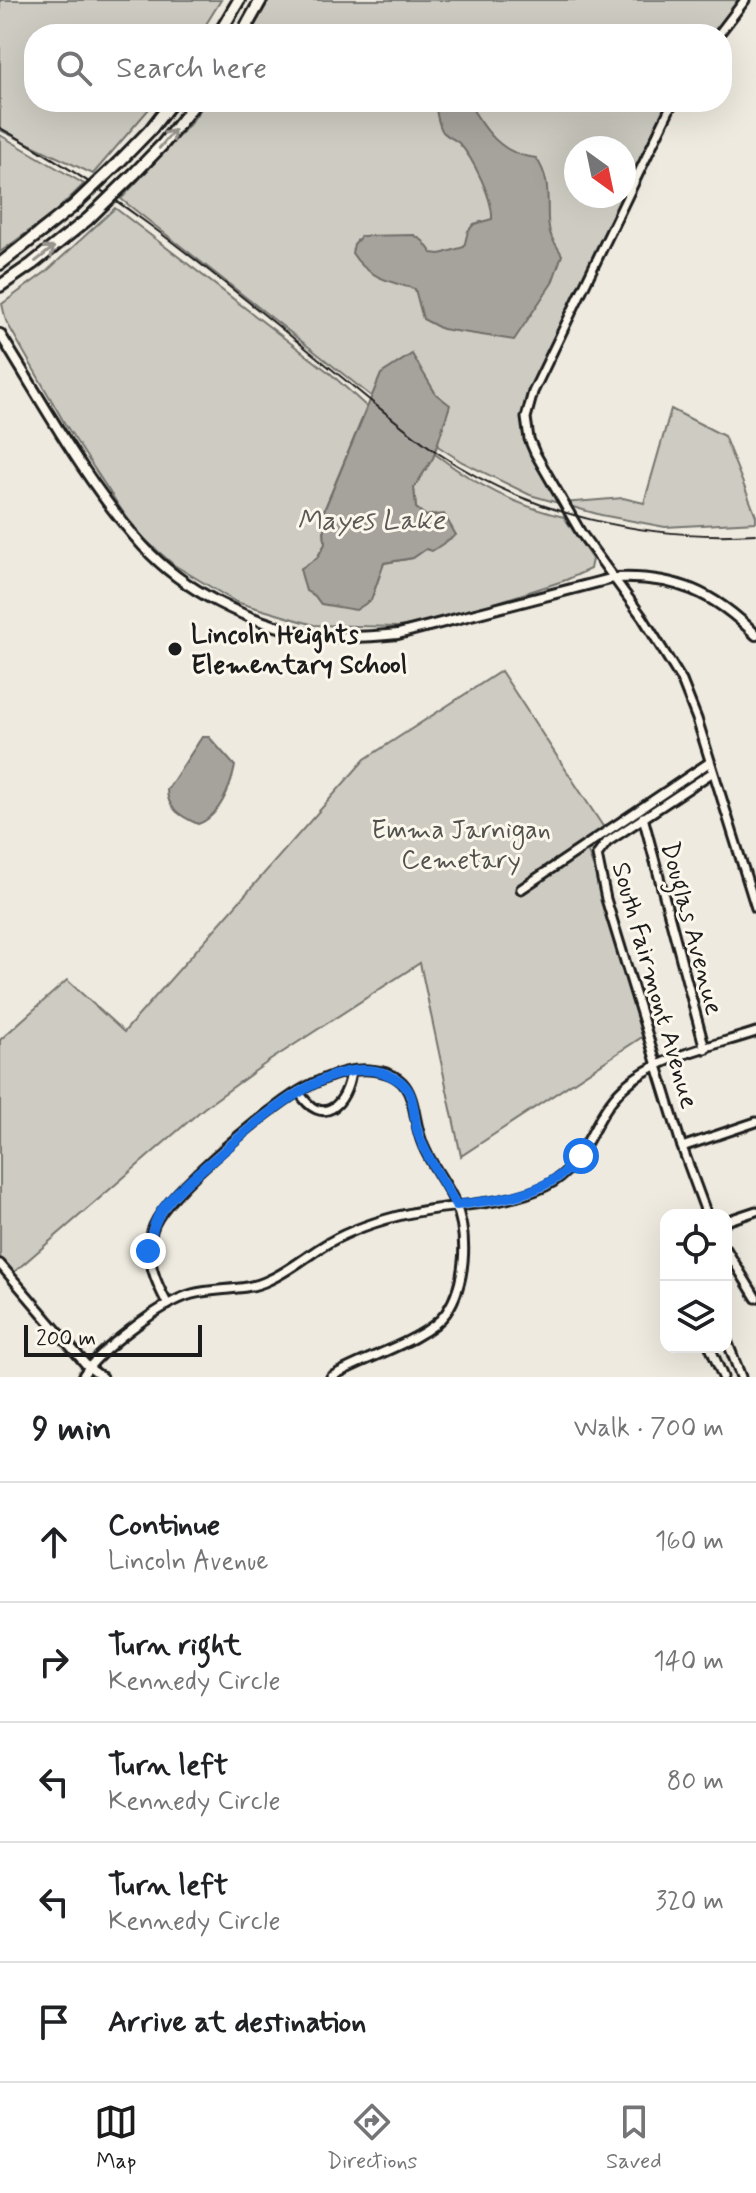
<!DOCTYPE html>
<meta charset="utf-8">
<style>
body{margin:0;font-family:Mynerve,sans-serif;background:#f2f2f2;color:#202124}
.controls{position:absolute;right:24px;bottom:24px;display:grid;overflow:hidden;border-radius:16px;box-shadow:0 8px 32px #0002}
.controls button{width:72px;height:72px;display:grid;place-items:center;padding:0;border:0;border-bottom:2px solid #e0e0e0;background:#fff;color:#202124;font:40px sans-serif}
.compass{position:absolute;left:564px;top:136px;width:72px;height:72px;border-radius:50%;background:#fff;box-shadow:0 8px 32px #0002;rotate:147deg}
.scale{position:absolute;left:24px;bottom:20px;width:178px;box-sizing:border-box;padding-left:8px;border:4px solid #1c1c1c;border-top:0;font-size:22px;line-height:28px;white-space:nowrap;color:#1c1c1c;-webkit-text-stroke:6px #fbf7ec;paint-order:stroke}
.stop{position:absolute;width:24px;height:24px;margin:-18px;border:6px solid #1a73e8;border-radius:50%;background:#fff}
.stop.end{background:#1a73e8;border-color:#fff;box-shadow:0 2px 8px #0008}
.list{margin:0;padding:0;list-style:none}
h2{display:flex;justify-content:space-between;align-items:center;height:104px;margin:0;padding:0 32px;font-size:34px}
h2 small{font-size:26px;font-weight:400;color:#757577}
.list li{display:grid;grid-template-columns:52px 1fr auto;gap:24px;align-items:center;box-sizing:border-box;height:120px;padding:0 32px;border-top:2px solid #e0e0e0}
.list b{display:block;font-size:30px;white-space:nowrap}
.list p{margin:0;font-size:26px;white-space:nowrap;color:#757577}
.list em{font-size:26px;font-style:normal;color:#757577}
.icon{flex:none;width:44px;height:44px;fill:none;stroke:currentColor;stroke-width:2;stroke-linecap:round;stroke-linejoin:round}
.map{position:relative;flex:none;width:756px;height:1377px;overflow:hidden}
.search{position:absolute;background:#fff;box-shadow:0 8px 32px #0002;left:24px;right:24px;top:24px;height:88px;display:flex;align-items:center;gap:20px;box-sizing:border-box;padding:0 28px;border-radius:32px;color:#757577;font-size:30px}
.sheet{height:704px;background:#fff}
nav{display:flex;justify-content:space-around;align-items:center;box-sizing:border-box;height:112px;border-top:2px solid #e0e0e0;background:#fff;font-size:22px;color:#757577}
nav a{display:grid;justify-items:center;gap:4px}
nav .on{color:#1c1c1c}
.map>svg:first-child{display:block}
.green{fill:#ceccc2;stroke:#75746f;stroke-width:2;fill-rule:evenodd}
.water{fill:#a6a39d;stroke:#6f6d69;stroke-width:2}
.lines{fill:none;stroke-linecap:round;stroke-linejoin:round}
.minor-casing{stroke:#1c1c1c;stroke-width:13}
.major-casing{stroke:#1c1c1c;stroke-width:14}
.highway-casing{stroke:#1c1c1c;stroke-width:16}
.minor{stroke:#fbf7ec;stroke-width:7}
.major{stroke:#fbf7ec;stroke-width:8}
.highway{stroke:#fbf7ec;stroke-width:10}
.rail{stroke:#1c1c1c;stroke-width:2}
.highway-bridge-casing{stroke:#1c1c1c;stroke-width:16;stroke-linecap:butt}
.highway-bridge{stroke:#fbf7ec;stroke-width:10}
.oneway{stroke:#97948e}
.route{stroke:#1a73e8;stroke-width:10}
.poi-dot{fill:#1c1c1c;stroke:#fbf7ec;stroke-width:3}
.labels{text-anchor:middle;stroke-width:6;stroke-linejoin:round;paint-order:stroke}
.poi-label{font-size:26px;font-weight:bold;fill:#1c1c1c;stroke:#fbf7ec;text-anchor:start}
.park-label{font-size:26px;fill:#51514e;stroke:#fbf7ec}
.street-label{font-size:26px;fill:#1c1c1c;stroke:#fbf7ec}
.water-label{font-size:28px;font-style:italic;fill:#5a5956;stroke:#fbf7ec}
</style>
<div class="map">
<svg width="756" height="1377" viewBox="0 0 756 1377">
<rect width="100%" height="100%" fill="#eeeadf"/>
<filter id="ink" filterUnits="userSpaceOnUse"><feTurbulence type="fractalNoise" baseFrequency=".0125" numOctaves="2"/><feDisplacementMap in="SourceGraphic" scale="16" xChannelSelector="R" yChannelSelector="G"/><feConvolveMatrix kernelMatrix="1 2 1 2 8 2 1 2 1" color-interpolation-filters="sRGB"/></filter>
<g filter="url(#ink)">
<g class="green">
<polygon points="0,0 221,0 200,34 34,34 34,102 155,102 93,174 0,130"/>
<polygon points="267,0 745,0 719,34 249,34"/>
<path d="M206 102H673L527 410 529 439 563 503 623 498 644 503 671 409 724 436 756 516V522L665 527 601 515 530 495 462 462 418 433 121 199 189 125ZM576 148H624V196H576Z"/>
<polygon points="0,135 84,184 54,213 0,252"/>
<path d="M115 208 331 374 367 407 323 513 325 544 317 558 315 596 321 604 371 600 384 563 413 558 426 549 435 514 426 516 416 508 414 488 435 454C474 484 516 506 564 517L592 559 590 569 566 580 442 620 398 627 314 625 236 602 174 565 136 532 65 424 6 321 2 304 47 271Z"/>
<polygon points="501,671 606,831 585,845 606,899 648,1033 461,1156 420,963 269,1061 204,1108 13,1273 0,1257 0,1040 67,980 124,1032 365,759"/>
</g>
<g class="water">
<path d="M435 102H468C485 130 501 155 536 158 556 185 542 216 552 238 555 244 559 249 562 255L552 283 514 340 442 329 423 319 415 289C389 282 367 277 352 253L354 244 361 236 414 235 423 241 432 253 440 254 464 247 468 231 474 224 492 219C493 199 473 158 459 143 454 139 448 137 443 132 438 125 436 110 435 102Z"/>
<polygon points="412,354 436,394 450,405 433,458 414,488 416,508 426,516 444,514 456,535 432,551 426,549 413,558 384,563 371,600 356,610 321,604 315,596 306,591 300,569 317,558 325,544 323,513 381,374"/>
<path d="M202 737H209L235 766C231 787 219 817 198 824 182 817 167 809 167 790Z"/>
</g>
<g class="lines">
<defs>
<g id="minor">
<polyline points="719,34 745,0"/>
<polyline points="673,102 533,392 526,418 529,439 535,453 581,533 643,618 682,681 697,719 756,908"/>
<polyline points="643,817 705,1049"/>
<polyline points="521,889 710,762"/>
<path d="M299 1092C322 1129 347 1105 351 1071"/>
<polyline points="682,1147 756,1122"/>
<polyline points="707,1215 682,1147 606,899 597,855 607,842 713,772"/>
<polyline points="726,1221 756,1211"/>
<polyline points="726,1249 756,1298"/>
<polyline points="0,1264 88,1367 102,1377"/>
<path d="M168 1305C155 1281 145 1258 152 1231 161 1197 253 1123 284 1101 306 1085 341 1068 369 1070 421 1073 409 1112 423 1145 431 1165 446 1182 455 1203 469 1236 466 1284 446 1313 426 1341 361 1358 331 1377"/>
<polyline points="726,1338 741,1377"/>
<polyline points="710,1347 723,1377"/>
<path d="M82 1377C98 1351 162 1302 192 1294 217 1287 245 1292 269 1280 287 1272 303 1259 320 1248 343 1233 371 1223 398 1216 446 1203 501 1208 546 1186 589 1164 590 1119 623 1088 655 1057 714 1046 756 1032"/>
</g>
<path id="major" d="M0 334C45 406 86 483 143 546 184 591 248 622 307 634 336 639 369 637 398 634L614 578C674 575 714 592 756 635"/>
<g id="highway">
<polyline points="219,34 239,0"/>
<polyline points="242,34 261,0"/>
<polyline points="118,163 151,129 172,102"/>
<polyline points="134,174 163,144 196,102"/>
<polyline points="0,264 72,207"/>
<polyline points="0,286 32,264 88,219"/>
</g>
</defs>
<use href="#minor" class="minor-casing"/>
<use href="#major" class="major-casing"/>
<use href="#highway" class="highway-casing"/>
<use href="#minor" class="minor"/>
<use href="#major" class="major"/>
<use href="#highway" class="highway"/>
<path class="rail" d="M0 128C115 190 221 280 324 363 362 393 398 425 438 453 529 515 647 541 756 534"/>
<defs>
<g id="highway-bridge">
<polyline points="72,207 118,163"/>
<polyline points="88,219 134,174"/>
</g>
</defs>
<use href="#highway-bridge" class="highway-bridge-casing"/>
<use href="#highway-bridge" class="highway-bridge"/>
</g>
<defs><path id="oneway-shaft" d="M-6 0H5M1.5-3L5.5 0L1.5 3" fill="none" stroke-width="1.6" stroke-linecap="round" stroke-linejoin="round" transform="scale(2)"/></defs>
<g class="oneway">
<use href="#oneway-shaft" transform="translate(167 139) rotate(-50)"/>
<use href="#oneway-shaft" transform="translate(45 254) rotate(-38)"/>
</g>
</g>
<g class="lines" filter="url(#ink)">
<path class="route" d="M148 1251C151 1235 154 1219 165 1206 180 1187 200 1171 218 1156 258 1121 342 1042 398 1080 416 1092 412 1110 417 1129 423 1153 444 1182 456 1205 504 1199 549 1195 581 1156"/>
</g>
<circle class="poi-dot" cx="175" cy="649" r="8"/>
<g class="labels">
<g class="poi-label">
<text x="191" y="643">Lincoln Heights<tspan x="191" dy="30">Elementary School</tspan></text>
</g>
<g class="park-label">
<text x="461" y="838">Emma Jarnigan<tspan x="461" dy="30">Cemetary</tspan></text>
</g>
<g class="street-label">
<text transform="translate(693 928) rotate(75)" y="9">Douglas Avenue</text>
<text transform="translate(656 985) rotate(74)" y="9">South Fairmont Avenue</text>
</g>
<g class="water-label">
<text x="371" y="529">Mayes Lake</text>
</g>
</g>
</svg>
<div class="controls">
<button><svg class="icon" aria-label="locate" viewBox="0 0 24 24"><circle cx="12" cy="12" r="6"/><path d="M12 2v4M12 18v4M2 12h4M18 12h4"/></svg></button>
<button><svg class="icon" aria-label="layers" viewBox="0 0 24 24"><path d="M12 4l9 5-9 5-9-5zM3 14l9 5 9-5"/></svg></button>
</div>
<svg class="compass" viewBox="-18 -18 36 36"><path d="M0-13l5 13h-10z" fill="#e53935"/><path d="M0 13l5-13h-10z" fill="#757577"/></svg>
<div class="scale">200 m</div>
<div class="stop" style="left:581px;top:1156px"></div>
<div class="stop end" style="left:148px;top:1251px"></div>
<div class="search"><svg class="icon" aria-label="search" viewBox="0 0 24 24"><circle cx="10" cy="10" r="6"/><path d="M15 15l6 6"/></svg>Search here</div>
</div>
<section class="sheet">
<h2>9 min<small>Walk · 700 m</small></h2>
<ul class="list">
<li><svg class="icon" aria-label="ahead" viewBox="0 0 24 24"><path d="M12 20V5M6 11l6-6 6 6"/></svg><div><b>Continue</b><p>Lincoln Avenue</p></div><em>160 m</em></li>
<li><svg class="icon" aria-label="right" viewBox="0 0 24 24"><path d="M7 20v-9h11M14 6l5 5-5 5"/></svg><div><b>Turn right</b><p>Kennedy Circle</p></div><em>140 m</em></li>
<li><svg class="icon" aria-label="left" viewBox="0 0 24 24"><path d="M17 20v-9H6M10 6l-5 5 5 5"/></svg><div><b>Turn left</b><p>Kennedy Circle</p></div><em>80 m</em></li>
<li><svg class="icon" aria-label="left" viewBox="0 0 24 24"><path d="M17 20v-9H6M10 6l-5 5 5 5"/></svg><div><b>Turn left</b><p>Kennedy Circle</p></div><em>320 m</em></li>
<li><svg class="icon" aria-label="arrive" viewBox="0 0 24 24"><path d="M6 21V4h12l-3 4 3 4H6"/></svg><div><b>Arrive at destination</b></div></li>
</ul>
</section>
<nav>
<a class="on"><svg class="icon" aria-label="map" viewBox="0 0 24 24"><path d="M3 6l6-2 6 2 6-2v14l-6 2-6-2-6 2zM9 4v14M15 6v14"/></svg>Map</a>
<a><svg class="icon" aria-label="directions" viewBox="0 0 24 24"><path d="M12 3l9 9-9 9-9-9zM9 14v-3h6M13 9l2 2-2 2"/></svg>Directions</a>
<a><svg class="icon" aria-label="saved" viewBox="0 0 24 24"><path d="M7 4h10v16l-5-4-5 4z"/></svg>Saved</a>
</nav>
